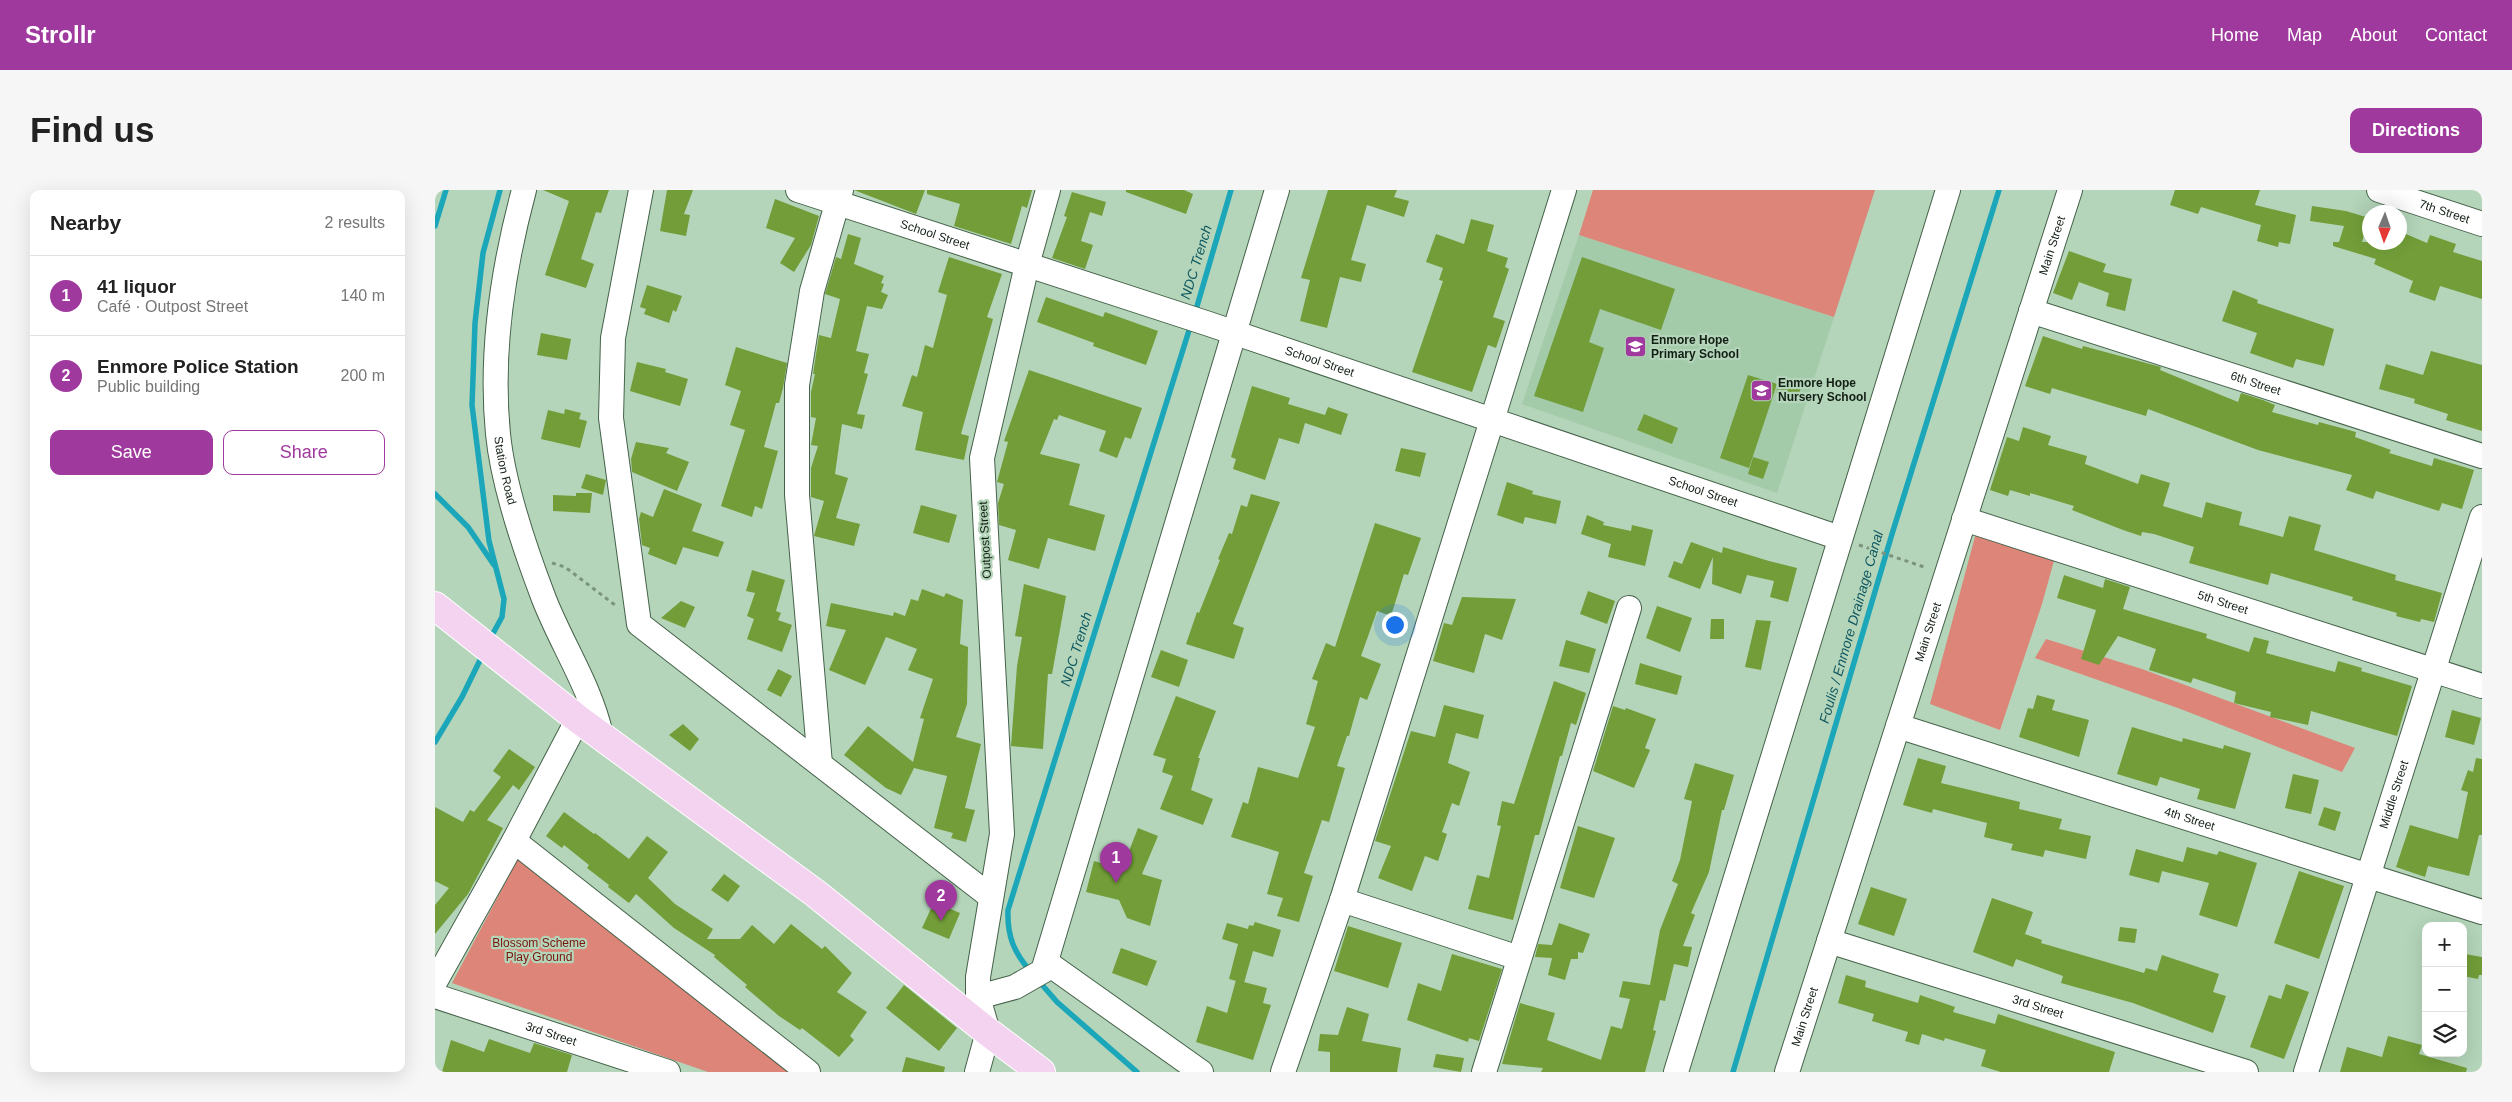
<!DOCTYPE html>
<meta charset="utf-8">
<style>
body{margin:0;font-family:Arial,sans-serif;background:#f6f6f6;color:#222}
.controls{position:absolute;right:15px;bottom:15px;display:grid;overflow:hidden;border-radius:10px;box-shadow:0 5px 20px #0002}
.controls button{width:45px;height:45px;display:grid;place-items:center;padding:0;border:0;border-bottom:1px solid #e0e0e0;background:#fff;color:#222;font:25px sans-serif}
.compass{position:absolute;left:1927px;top:15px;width:45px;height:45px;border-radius:50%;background:#fff;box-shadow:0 5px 20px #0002;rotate:182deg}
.you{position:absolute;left:959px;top:434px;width:18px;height:18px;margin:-12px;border:4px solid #fff;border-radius:50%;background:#1a73e8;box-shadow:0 0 0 8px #1a73e833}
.badge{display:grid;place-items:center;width:32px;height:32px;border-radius:50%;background:#a0399d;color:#fff;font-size:16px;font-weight:700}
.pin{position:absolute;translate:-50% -41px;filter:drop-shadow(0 1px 2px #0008)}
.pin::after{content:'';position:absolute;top:26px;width:18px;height:15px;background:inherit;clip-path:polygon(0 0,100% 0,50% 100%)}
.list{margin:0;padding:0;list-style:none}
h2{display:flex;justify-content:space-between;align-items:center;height:65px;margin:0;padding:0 20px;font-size:21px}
h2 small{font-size:16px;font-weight:400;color:#767676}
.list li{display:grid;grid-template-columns:32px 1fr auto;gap:15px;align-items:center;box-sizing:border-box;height:80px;padding:0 20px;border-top:1px solid #e0e0e0}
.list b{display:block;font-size:19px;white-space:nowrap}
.list p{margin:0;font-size:16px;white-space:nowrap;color:#767676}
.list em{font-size:16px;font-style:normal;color:#767676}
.actions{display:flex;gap:10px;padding:15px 20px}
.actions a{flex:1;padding:11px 0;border:1px solid #a0399d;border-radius:10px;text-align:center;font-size:18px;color:#a0399d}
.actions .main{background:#a0399d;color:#fff}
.icon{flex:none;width:28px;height:28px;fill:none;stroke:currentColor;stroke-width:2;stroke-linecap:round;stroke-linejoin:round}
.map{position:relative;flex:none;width:2047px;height:882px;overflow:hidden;border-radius:10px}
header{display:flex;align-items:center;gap:30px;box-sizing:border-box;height:70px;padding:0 25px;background:#a0399d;color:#fff}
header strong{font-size:24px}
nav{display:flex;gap:28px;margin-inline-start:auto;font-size:18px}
.intro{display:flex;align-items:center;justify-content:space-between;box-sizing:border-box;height:120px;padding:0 30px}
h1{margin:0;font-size:35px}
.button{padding:12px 22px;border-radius:10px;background:#a0399d;color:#fff;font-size:18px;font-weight:700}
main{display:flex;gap:30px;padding:0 30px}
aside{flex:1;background:#fff;border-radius:10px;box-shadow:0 5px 20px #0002}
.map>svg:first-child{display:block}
.built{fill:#a3caa9}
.green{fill:#dc8578}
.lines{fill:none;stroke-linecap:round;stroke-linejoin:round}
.stream{stroke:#1ba7b9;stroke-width:5.5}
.building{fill:#729d38}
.minor-casing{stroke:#45624a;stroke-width:26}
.major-casing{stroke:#fff;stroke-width:30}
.path{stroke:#7b947f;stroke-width:3;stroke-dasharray:4 4;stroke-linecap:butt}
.minor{stroke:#fff;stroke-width:24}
.major{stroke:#f4d3f1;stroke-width:28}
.labels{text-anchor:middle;stroke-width:4.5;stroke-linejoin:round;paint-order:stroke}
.street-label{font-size:12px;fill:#131f15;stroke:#b4d5b9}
.poi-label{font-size:12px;font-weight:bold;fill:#131f15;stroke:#b4d5b9;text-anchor:start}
.park-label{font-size:12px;fill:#79160e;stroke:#b4d5b9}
.water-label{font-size:14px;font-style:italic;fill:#105862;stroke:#b4d5b9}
</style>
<header>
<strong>Strollr</strong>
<nav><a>Home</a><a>Map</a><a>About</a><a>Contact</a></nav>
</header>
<div class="intro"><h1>Find us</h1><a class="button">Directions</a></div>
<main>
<aside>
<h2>Nearby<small>2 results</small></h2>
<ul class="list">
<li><span class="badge">1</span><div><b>41 liquor</b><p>Café · Outpost Street</p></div><em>140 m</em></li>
<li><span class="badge">2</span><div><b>Enmore Police Station</b><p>Public building</p></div><em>200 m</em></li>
</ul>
<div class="actions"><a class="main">Save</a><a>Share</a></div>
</aside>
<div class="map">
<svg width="2047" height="882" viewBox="0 0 2047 882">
<rect width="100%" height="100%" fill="#b4d5b9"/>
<polygon class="built" points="1144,45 1399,127 1342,303 1087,214"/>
<g class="green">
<polygon points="1158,0 1440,0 1399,127 1144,45"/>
<polygon points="1541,343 1620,367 1607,414 1565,540 1495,514"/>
<polygon points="1611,449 1707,479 1920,558 1907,582 1743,518 1600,468"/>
<polygon points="83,669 357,882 273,882 17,793"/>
</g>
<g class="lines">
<g class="stream">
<polyline points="0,36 11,0"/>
<polyline points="760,123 796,0"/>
<polyline points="0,304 33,337 59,375"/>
<polyline points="55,449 67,427 69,409 54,351 37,215 40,133 48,63 65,0"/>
<polyline points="0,552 27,507 48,464"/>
<path d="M596 782C579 763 572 746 573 720L756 134"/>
<polyline points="602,789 622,812 702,882"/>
<polyline points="1298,882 1457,344 1564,0"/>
</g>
</g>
<g class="building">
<polygon points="108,0 174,0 166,23 161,22 146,69 159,74 151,98 110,85 134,11"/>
<polygon points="232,0 258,0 249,24 255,25 251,46 225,41"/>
<polygon points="419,0 490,0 481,24"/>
<polygon points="492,0 597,0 592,18 587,16 576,54 519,36 525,14 492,4"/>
<polygon points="691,0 749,0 758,4 751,24 691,2"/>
<polygon points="893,0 962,0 959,7 974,11 969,27 932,15 916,70 931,74 926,92 905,87 892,138 865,131 875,90 866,88"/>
<polygon points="1740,0 1825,0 1820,15 1861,25 1855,54 1844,52 1843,57 1822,51 1826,35 1766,17 1763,24 1735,15"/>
<polygon points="637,2 671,12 667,26 655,22 646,51 658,55 650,79 617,68 632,27 629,26"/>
<polygon points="340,9 384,26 376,55 359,82 345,73 360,48 331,38"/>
<polygon points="1877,16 1911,21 1934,28 1927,52 1964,52 1964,41 1992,53 1995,45 2021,54 2018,62 2047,71 2047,109 2005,96 2000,111 1974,102 1978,91 1939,74 1941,69 1898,56 1898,52 1904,52 1909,36 1875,31"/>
<polygon points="1036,29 1059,35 1052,61 1073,68 1070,77 1074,79 1058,127 1070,131 1061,158 1053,155 1037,202 977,182 1008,91 1004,90 1008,78 991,72 1001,44 1029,54"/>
<polygon points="413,44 426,48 419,74 449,86 446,93 449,94 446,102 453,105 447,119 432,116 421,161 434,164 429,183 433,184 422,224 430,225 427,239 407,234 400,284 413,288 401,328 425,334 419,356 379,346 389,311 376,307 376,278 383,256 376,255 381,228 376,227 376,202 380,184 378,184 384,145 396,148 405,109 390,104 401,67 406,69"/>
<polygon points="1634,61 1671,74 1668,82 1697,89 1690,121 1671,116 1674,103 1644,92 1637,110 1618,103"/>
<polygon points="514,67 567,84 552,127 558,129 526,244 534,246 529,270 480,260 488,222 467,216 477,185 482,187 490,155 498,158 512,105 503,102"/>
<polygon points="1147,67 1240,99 1226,140 1165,119 1154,152 1169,158 1148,222 1099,206"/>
<polygon points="212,95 247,106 241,122 238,120 234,133 209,124 211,119 205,117"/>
<polygon points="1798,100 1823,110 1822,113 1899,139 1889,176 1861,169 1858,178 1815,163 1822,143 1787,131"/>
<polygon points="611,107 668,127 670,122 723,141 711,175 658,156 659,153 602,132"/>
<polygon points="106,143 136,149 132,170 102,165"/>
<polygon points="1608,146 1647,159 1648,156 1726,177 1725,180 1803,212 1806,203 1828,210 1840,215 1837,222 1883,235 1884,232 1921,242 1920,247 1956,260 1954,263 1997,276 1999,268 2039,280 2027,319 2007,313 2004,321 1941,301 1938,309 1911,300 1917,285 1823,260 1713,219 1711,226 1617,198 1615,204 1590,196"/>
<polygon points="301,157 352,173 348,198 344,213 341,213 329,257 343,261 327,319 320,316 317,327 286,316 310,240 295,235 306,201 290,195"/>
<polygon points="1996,161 2047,175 2047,241 2011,230 2013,224 1979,213 1980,209 1944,199 1951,174 1988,185"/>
<polygon points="202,172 231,179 230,182 253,189 245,216 195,201"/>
<polygon points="594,180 707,218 696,249 690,247 682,268 664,261 671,241 624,225 622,230 619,229 605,264 645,274 634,315 670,325 660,361 613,348 604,379 573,370 581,340 564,335 563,313 569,294 562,292 573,252 569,251"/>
<polygon points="1313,185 1342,194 1314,278 1285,268"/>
<polygon points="1345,190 1366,197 1362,210 1341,203"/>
<polygon points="817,196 855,208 853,214 890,225 893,217 913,224 906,245 870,233 864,254 844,248 830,290 798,279 801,269 796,267"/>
<polygon points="130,219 146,223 144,229 152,231 145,258 106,249 113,220 129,224"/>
<polygon points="1209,224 1243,238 1237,254 1202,240"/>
<polygon points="1588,237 1616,246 1613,255 1652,266 1650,274 1703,294 1706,284 1735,293 1728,316 1767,328 1771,312 1807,322 1804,335 1848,347 1854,326 1886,335 1879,360 1961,385 1960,390 2007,403 1999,432 1986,429 1985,432 1961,426 1962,423 1917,410 1918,407 1836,383 1833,395 1754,373 1759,357 1719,344 1707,342 1706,346 1688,340 1637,320 1639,316 1595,303 1595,306 1575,300 1573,306 1555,300 1572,247 1584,251"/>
<polygon points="201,252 234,258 231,263 254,272 242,301 197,282 196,269"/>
<polygon points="966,258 991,263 985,287 960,281"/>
<polygon points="1318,267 1334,272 1328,289 1313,284"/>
<polygon points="151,284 171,290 168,305 146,298"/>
<polygon points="1072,292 1098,301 1097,304 1126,311 1121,334 1090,327 1088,334 1062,325"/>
<polygon points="229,299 267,314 257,341 289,352 283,367 248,357 241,375 213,364 215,358 207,355 204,329 206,322 218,327"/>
<polygon points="141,303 157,303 155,323 118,321 118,305 141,306"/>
<polygon points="816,304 845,312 798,434 809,438 799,469 751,454 762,422 764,423 785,370 783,369 794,343 797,344 806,315 812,317"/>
<polygon points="486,315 522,325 514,353 478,343"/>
<polygon points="1152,325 1169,332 1168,335 1196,341 1197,335 1218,340 1210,376 1173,367 1176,354 1146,344"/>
<polygon points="940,333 986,348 973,385 969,384 956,426 942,421 926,466 946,474 932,510 925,507 914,546 912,546 902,576 910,578 894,632 887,630 869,683 878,686 864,732 842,726 848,708 832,704 844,662 796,647 808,612 813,614 823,577 863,588 880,537 871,534 883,491 877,489 891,453 900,457"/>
<polygon points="1256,352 1287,363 1288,357 1334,371 1362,378 1353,412 1335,407 1339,391 1312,385 1306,404 1277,394 1278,367 1265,399 1233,387 1239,371 1247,374"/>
<polygon points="317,380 350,390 341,421 346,423 343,430 357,435 347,462 312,449 319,429 312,426 320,403 311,401"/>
<polygon points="1629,385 1668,398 1670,389 1695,397 1688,419 1772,444 1771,448 1814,462 1819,447 1834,451 1831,463 1900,482 1903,471 1927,478 1926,481 1977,496 1962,546 1876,521 1873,535 1835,527 1836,522 1799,513 1801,502 1758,488 1756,493 1714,480 1721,459 1683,446 1664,475 1646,469 1661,420 1622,408"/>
<polygon points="589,394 631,406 617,484 613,484 608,559 576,556 582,476 587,447 580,446"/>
<polygon points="487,399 509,407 511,403 528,410 525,454 533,457 532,514 521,547 546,554 530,618 540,620 531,652 516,648 518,643 499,638 512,586 479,578 466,605 451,598 409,565 433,536 478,572 489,529 485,528 498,489 473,480 482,459 451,447 430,495 394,480 411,440 391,436 396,413 458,426 459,422 470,426 476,409 483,411"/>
<polygon points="1153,401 1180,411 1172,434 1145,424"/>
<polygon points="1027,407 1081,409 1067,450 1050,444 1039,483 998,471 1009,433 1017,435"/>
<polygon points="246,411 260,417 250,438 226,428"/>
<polygon points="1222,416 1257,428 1245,462 1211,448"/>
<polygon points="1276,429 1289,429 1289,449 1275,449"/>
<polygon points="1321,430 1336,431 1326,480 1310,477"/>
<polygon points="1131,450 1161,459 1154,483 1124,476"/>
<polygon points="726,460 753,470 744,497 716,487"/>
<polygon points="1205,473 1247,486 1242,505 1200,494"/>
<polygon points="343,479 357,486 346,507 332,500"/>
<polygon points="1119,491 1151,503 1141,535 1136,533 1127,566 1125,566 1104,645 1100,645 1078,730 1033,719 1042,685 1054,688 1066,636 1062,635 1067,611 1079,614"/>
<polygon points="1602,505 1620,510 1617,520 1654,530 1644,567 1584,547 1593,518 1598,519"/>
<polygon points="741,506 781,521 763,568 765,568 756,600 778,609 768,635 725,619 738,586 727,582 731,569 718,565"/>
<polygon points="1009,515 1049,525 1043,549 1021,543 1013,573 1035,582 1024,616 1017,613 1007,642 1012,644 1003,671 990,666 977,701 943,688 956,656 940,651 976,541 1000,547"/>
<polygon points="1178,516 1190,520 1191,518 1221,529 1210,558 1215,560 1199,598 1158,581"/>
<polygon points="2017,520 2046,528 2039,555 2010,547"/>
<polygon points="248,534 264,549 255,561 234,545"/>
<polygon points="1697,537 1747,552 1748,548 1788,559 1789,555 1816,563 1800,619 1762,609 1765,599 1725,587 1722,596 1682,584"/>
<polygon points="74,559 100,577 84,600 78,595 52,630 68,638 33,704 0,744 0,715 14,698 0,691 0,617 28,632 35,620 39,622 66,587 58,581"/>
<polygon points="1483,568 1511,576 1506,593 1585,612 1584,619 1627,629 1624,639 1656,646 1651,669 1610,660 1608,667 1576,660 1578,654 1549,647 1552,633 1498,619 1497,623 1468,615"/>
<polygon points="2041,568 2047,569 2047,645 2044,645 2034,686 1993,676 1990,687 1961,677 1975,635 2023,649 2033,602 2026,600 2033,580 2038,582"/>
<polygon points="1260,573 1299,585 1289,620 1287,620 1274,682 1256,723 1260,725 1248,756 1257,757 1253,777 1239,774 1230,811 1225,810 1218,840 1221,841 1210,882 1106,882 1108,878 1067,874 1085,813 1120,823 1112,850 1166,870 1176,836 1187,839 1195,809 1184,807 1188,791 1215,795 1225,740 1243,694 1237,691 1245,670 1257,611 1249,609"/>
<polygon points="1858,584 1884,590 1876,624 1850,618"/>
<polygon points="1889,617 1906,622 1900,641 1883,635"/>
<polygon points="129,622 159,644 160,643 194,669 212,646 233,662 213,688 240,714 278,739 272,749 305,749 317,735 339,754 356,734 387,759 390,756 417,783 402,802 432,822 415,846 419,850 404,867 367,838 365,840 344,826 310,797 312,795 279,767 280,765 239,738 201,704 194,713 173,697 174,695 152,678 154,675 129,655 127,658 111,646"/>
<polygon points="1143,636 1180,648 1159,708 1125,698"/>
<polygon points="703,638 723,646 707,684 727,690 715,736 692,728 684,710 651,702 659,671 687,679"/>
<polygon points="1752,657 1782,665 1784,661 1822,673 1802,737 1764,725 1774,693 1727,681 1724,693 1694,685 1701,659 1748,672"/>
<polygon points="1864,681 1909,696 1884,769 1839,753"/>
<polygon points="289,684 305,696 293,712 276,700"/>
<polygon points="1436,697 1472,709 1459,746 1423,734"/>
<polygon points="1557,708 1598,722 1590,744 1607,750 1606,753 1709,783 1711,778 1722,781 1727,765 1784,784 1778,802 1791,806 1778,843 1698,813 1626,793 1628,786 1581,769 1578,777 1538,762"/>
<polygon points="499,712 525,723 514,749 487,738"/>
<polygon points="820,732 846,740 838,767 818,761 809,793 794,789 803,754 787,749 792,733 813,739 814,735 818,736"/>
<polygon points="1124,733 1155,744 1148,763 1143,762 1143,769 1136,769 1130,790 1113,785 1117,768 1100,767 1103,754 1117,755"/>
<polygon points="913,736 967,753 953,798 899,781"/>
<polygon points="1685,737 1702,739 1700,753 1683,751"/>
<polygon points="686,758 722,771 712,796 677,783"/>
<polygon points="1017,764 1067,779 1044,851 1034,848 1033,852 972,830 983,793 1006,801"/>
<polygon points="2030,764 2047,767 2047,785 2044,785 2043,789 2028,786"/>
<polygon points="1411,785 1431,791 1430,797 1483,813 1485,805 1520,817 1518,822 1560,834 1563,824 1680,862 1674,882 1566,882 1546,876 1551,860 1510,848 1509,851 1487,844 1484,855 1470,851 1473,842 1437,831 1439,824 1403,813"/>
<polygon points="801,790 832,798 828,813 836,815 818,870 761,852 772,816 792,823"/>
<polygon points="1851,794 1874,802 1849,869 1815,857 1834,805 1846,809"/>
<polygon points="469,795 522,838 504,861 451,818"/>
<polygon points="912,817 934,824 927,851 966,858 962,882 895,882 895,862 883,861 885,844 903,845"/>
<polygon points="1953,846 1987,855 1984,864 2032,878 2031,882 1905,882 1912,857 1947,867"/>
<polygon points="54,849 95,863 99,853 137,865 132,882 7,882 16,850 49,862"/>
<polygon points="1001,864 1029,868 1026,882 998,877"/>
<polygon points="471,867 510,877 509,882 467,882"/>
</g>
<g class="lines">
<defs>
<g id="minor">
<path id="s1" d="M89 0C68 78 55 163 63 244 68 294 91 362 109 409 127 455 155 496 166 545"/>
<polyline points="206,0 178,148 176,228 204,434 556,707"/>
<path id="s2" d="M363 0 774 134 1405 348"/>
<path id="s3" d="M1944 0 2047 34"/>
<path id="s4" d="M1596 121 2047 266"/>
<path id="s5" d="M1529 329 2047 496"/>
<path id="s6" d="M1463 536 2047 722"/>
<polyline points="385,574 362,305 362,195 377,101 406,0"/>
<polyline points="79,651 373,882"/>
<polyline points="907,710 1084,768"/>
<path id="s7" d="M1394 751 1811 882"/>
<polyline points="611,772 766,882"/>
<polyline points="0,792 79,651 143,529"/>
<path id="s8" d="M0 806 233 882"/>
<polyline points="543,807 580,797 608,781 842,0"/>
<polyline points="542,882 553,842 543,807 543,787 567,644 547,268 592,75 613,0"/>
<polyline points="848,882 907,710 1129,0"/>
<polyline points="1049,882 1194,418"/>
<polyline points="1241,882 1513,0"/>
<path id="s9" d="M1352 882 1635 0"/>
<path id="s10" d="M1871 882 2047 327"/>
</g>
<polyline id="major" points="0,416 143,529 380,703 553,842 606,882"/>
</defs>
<use href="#minor" class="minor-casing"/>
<use href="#major" class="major-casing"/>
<g class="path">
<polyline points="1424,355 1492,378"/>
<polyline points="117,373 130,377 180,415"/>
</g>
<use href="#minor" class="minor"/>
<use href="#major" class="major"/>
</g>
<defs>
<symbol id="school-square" viewBox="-11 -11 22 22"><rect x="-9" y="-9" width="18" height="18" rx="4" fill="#a0399d" stroke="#b4d5b9"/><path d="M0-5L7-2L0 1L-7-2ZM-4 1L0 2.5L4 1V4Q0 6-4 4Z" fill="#fff"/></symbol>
</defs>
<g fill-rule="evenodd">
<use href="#school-square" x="1188" y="144" width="25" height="25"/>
<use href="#school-square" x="1314" y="188" width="25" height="25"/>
</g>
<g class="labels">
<g class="street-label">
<text dy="4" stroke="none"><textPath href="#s3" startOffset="69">7th Street</textPath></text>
<text dy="4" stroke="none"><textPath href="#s2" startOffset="144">School Street</textPath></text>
<text dy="4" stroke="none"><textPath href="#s9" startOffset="868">Main Street</textPath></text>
<text dy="4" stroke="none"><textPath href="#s2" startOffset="549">School Street</textPath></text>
<text dy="4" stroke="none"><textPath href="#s4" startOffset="236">6th Street</textPath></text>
<text dy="4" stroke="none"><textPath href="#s1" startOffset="284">Station Road</textPath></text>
<text dy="4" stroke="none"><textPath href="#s2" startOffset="954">School Street</textPath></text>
<text transform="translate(550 350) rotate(-93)" y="4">Outpost Street</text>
<text dy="4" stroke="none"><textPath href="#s5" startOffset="272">5th Street</textPath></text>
<text dy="4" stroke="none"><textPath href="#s9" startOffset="462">Main Street</textPath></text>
<text dy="4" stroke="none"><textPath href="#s10" startOffset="291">Middle Street</textPath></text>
<text dy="4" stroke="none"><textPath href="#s6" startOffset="306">4th Street</textPath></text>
<text dy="4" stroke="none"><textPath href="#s7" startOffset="219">3rd Street</textPath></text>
<text dy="4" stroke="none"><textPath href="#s9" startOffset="58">Main Street</textPath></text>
<text dy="4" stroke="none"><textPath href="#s8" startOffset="122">3rd Street</textPath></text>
</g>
<g class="poi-label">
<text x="1216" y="154">Enmore Hope<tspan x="1216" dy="14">Primary School</tspan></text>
<text x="1343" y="197">Enmore Hope<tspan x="1343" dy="14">Nursery School</tspan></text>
</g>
<g class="park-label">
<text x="104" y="757">Blossom Scheme<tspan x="104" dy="14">Play Ground</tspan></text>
</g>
<g class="water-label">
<text transform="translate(761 72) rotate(-73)" y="5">NDC Trench</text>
<text transform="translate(1416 437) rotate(-74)" y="5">Foulis / Enmore Drainage Canal</text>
<text transform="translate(641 459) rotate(-73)" y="5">NDC Trench</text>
</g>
</g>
</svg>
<div class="controls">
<button>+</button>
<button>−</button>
<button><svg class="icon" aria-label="layers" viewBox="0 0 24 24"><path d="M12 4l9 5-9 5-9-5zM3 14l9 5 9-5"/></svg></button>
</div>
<svg class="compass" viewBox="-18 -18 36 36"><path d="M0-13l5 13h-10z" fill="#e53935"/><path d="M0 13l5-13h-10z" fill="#767676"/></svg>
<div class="you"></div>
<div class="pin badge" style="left:681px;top:693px">1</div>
<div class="pin badge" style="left:506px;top:731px">2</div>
</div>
</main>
